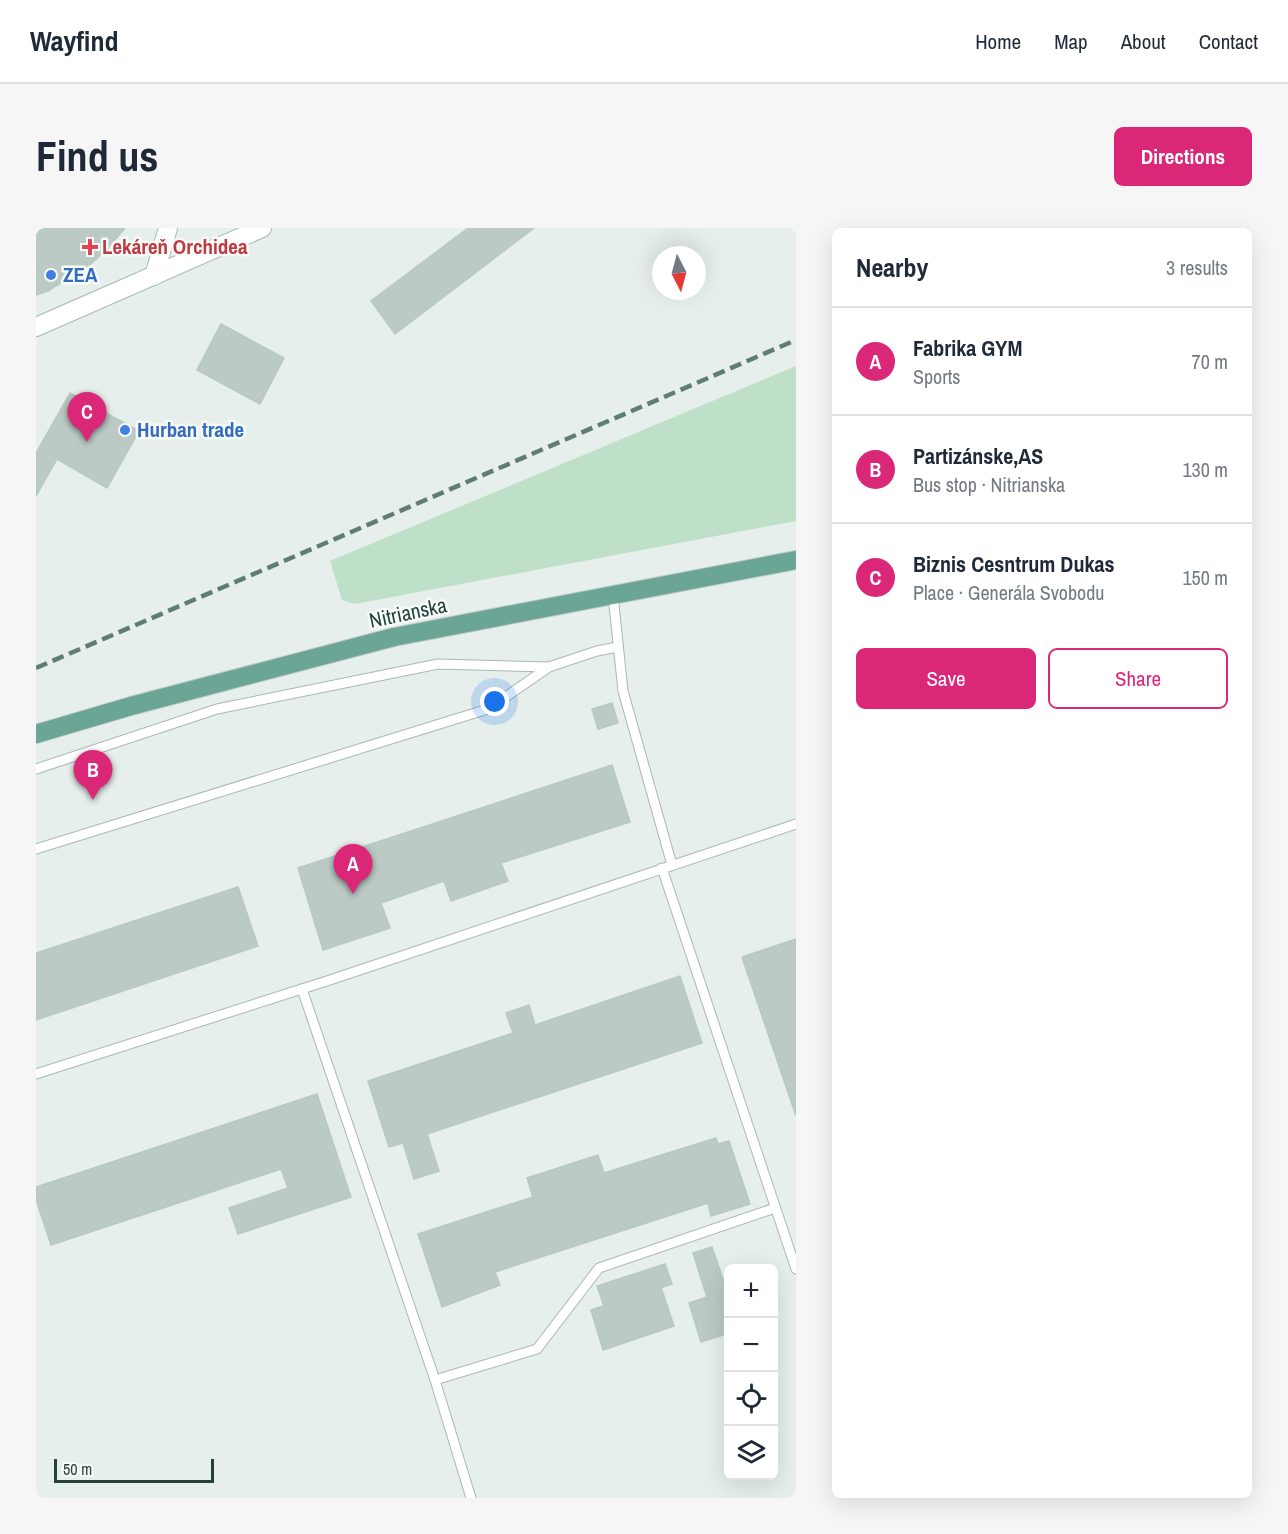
<!DOCTYPE html>
<meta charset="utf-8">
<style>
body{margin:0;font-family:"Archivo Narrow",sans-serif;background:#f6f6f7;color:#1f2937}
.controls{position:absolute;right:18px;bottom:18px;display:grid;overflow:hidden;border-radius:9px;box-shadow:0 6px 24px #0002}
.controls button{width:54px;height:54px;display:grid;place-items:center;padding:0;border:0;border-bottom:2px solid #e0e1e3;background:#fff;color:#1f2937;font:30px sans-serif}
.compass{position:absolute;left:616px;top:18px;width:54px;height:54px;border-radius:50%;background:#fff;box-shadow:0 6px 24px #0002;rotate:174deg}
.scale{position:absolute;left:18px;bottom:15px;width:160px;box-sizing:border-box;padding-left:6px;border:3px solid #24423a;border-top:0;font-size:16px;line-height:21px;white-space:nowrap;color:#24423a;-webkit-text-stroke:4px #f7fbf9;paint-order:stroke}
.you{position:absolute;left:459px;top:474px;width:21px;height:21px;margin:-15px;border:4px solid #fff;border-radius:50%;background:#1a73e8;box-shadow:0 0 0 9px #1a73e833}
.badge{display:grid;place-items:center;width:39px;height:39px;border-radius:50%;background:#db2777;color:#fff;font-size:20px;font-weight:700}
.pin{position:absolute;translate:-50% -50px;filter:drop-shadow(0 2px 3px #0008)}
.pin::after{content:'';position:absolute;top:32px;width:21px;height:18px;background:inherit;clip-path:polygon(0 0,100% 0,50% 100%)}
.list{margin:0;padding:0;list-style:none}
h2{display:flex;justify-content:space-between;align-items:center;height:78px;margin:0;padding:0 24px;font-size:26px}
h2 small{font-size:20px;font-weight:400;color:#747a83}
.list li{display:grid;grid-template-columns:39px 1fr auto;gap:18px;align-items:center;box-sizing:border-box;height:108px;padding:0 24px;border-top:2px solid #e0e1e3}
.list b{display:block;font-size:22px;white-space:nowrap}
.list p{margin:0;font-size:20px;white-space:nowrap;color:#747a83}
.list em{font-size:20px;font-style:normal;color:#747a83}
.actions{display:flex;gap:12px;padding:18px 24px}
.actions a{flex:1;padding:14px 0;border:2px solid #db2777;border-radius:9px;text-align:center;font-size:21px;color:#db2777}
.actions .main{background:#db2777;color:#fff}
.icon{flex:none;width:33px;height:33px;fill:none;stroke:currentColor;stroke-width:2;stroke-linecap:round;stroke-linejoin:round}
.map{position:relative;flex:none;width:760px;height:1270px;overflow:hidden;border-radius:9px}
header{display:flex;align-items:center;gap:36px;box-sizing:border-box;height:84px;padding:0 30px;background:#fff;border-bottom:2px solid #e0e1e3}
header strong{font-size:28px}
nav{display:flex;gap:33px;margin-inline-start:auto;font-size:21px}
.intro{display:flex;align-items:center;justify-content:space-between;box-sizing:border-box;height:144px;padding:0 36px}
h1{margin:0;font-size:42px}
.button{padding:15px 27px;border-radius:9px;background:#db2777;color:#fff;font-size:21px;font-weight:700}
main{display:flex;gap:36px;padding:0 36px}
aside{flex:1;background:#fff;border-radius:9px;box-shadow:0 6px 24px #0002}
.map>svg:first-child{display:block}
.green{fill:#bfe0c8}
.building{fill:#bbcac4;stroke:#b8c9c2;stroke-width:1.5}
.lines{fill:none;stroke-linecap:round;stroke-linejoin:round}
.lane-casing{stroke:#a8b8b2;stroke-width:11}
.street-casing{stroke:#a8b8b2;stroke-width:20}
.primary-casing{stroke:#c2cac8;stroke-width:20}
.lane{stroke:#fff;stroke-width:9}
.street{stroke:#fff;stroke-width:18}
.primary{stroke:#6aa596;stroke-width:18}
.rail{stroke:#5f7d75;stroke-width:4.5;stroke-dasharray:12 6;stroke-linecap:butt}
.health-dot{fill:#e0444e;stroke:#f7fbf9;stroke-width:2}
.shop-dot{fill:#3f7fe0;stroke:#f7fbf9;stroke-width:2}
.labels{text-anchor:middle;stroke-width:5;stroke-linejoin:round;paint-order:stroke}
.health-label{font-size:21px;font-weight:bold;fill:#be3a42;stroke:#f7fbf9;text-anchor:start}
.shop-label{font-size:21px;font-weight:bold;fill:#366cbe;stroke:#f7fbf9;text-anchor:start}
.street-label{font-size:21px;fill:#24423a;stroke:#f7fbf9}
</style>
<header>
<strong>Wayfind</strong>
<nav><a>Home</a><a>Map</a><a>About</a><a>Contact</a></nav>
</header>
<div class="intro"><h1>Find us</h1><a class="button">Directions</a></div>
<main>
<div class="map">
<svg width="760" height="1270" viewBox="0 0 760 1270">
<rect width="100%" height="100%" fill="#e6efeb"/>
<polygon class="green" points="760,138 760,293 319,376 306,372 294,333"/>
<g class="building">
<polygon points="0,0 33,0 29,2 31,9 27,11 24,5 0,19"/>
<polygon points="33,0 89,0 72,20 55,36 12,63 0,34 0,19 24,5 27,11 31,9 29,2"/>
<polygon points="432,0 498,0 359,106 335,73"/>
<polygon points="0,34 12,63 0,67"/>
<polygon points="185,96 248,130 224,176 161,142"/>
<polygon points="34,165 103,203 71,260 21,231 0,268 0,225"/>
<polygon points="576,475 582,495 562,501 556,481"/>
<polygon points="576,537 594,594 465,635 472,653 415,673 408,653 345,675 354,700 287,722 262,640"/>
<polygon points="202,659 222,718 0,792 0,725"/>
<polygon points="760,711 760,888 706,729"/>
<polygon points="644,748 666,815 391,906 403,943 378,951 367,915 353,919 332,853 477,805 470,785 493,777 499,797"/>
<polygon points="281,866 315,969 202,1006 193,980 252,960 245,941 15,1017 0,972 0,959"/>
<polygon points="680,910 682,916 693,913 714,976 675,988 672,975 459,1044 464,1057 406,1079 382,1006 497,969 491,950 562,927 568,945"/>
<polygon points="676,1019 688,1054 668,1060 657,1025"/>
<polygon points="629,1036 636,1056 568,1078 561,1058"/>
<polygon points="692,1052 692,1105 684,1108 668,1060"/>
<polygon points="625,1059 638,1098 567,1122 555,1082"/>
<polygon points="671,1069 684,1108 665,1114 653,1075"/>
</g>
<g class="lines">
<defs>
<g id="lane">
<polyline points="577,367 587,463 636,637"/>
<polyline points="0,541 181,481 402,436 513,439"/>
<polyline points="0,621 452,481 513,439 561,423 582,419"/>
<polyline points="626,640 760,1041"/>
<polyline points="266,761 399,1152 435,1270"/>
<polyline points="0,846 291,753 760,596"/>
<polyline points="399,1152 501,1121 563,1040 739,980"/>
</g>
<g id="street">
<polyline points="118,48 132,0"/>
<polyline points="0,99 226,0"/>
</g>
<polyline id="primary" points="0,506 95,478 358,409 760,332"/>
</defs>
<use href="#lane" class="lane-casing"/>
<use href="#street" class="street-casing"/>
<use href="#primary" class="primary-casing"/>
<use href="#lane" class="lane"/>
<use href="#street" class="street"/>
<use href="#primary" class="primary"/>
<polyline class="rail" points="0,440 760,112"/>
</g>
<path class="health-dot" d="M51 10h6v6h6v6h-6v6h-6v-6h-6v-6h6z"/>
<g class="shop-dot">
<circle cx="15" cy="47" r="6"/>
<circle cx="89" cy="202" r="6"/>
</g>
<g class="labels">
<g class="health-label">
<text x="66" y="26">Lekáreň Orchidea</text>
</g>
<g class="shop-label">
<text x="27" y="54">ZEA</text>
<text x="101" y="209">Hurban trade</text>
</g>
<g class="street-label">
<text transform="translate(372 385) rotate(-12)" y="7">Nitrianska</text>
</g>
</g>
</svg>
<div class="controls">
<button>+</button>
<button>−</button>
<button><svg class="icon" aria-label="locate" viewBox="0 0 24 24"><circle cx="12" cy="12" r="6"/><path d="M12 2v4M12 18v4M2 12h4M18 12h4"/></svg></button>
<button><svg class="icon" aria-label="layers" viewBox="0 0 24 24"><path d="M12 4l9 5-9 5-9-5zM3 14l9 5 9-5"/></svg></button>
</div>
<svg class="compass" viewBox="-18 -18 36 36"><path d="M0-13l5 13h-10z" fill="#e53935"/><path d="M0 13l5-13h-10z" fill="#747a83"/></svg>
<div class="scale">50 m</div>
<div class="you"></div>
<div class="pin badge" style="left:317px;top:666px">A</div>
<div class="pin badge" style="left:57px;top:572px">B</div>
<div class="pin badge" style="left:51px;top:214px">C</div>
</div>
<aside>
<h2>Nearby<small>3 results</small></h2>
<ul class="list">
<li><span class="badge">A</span><div><b>Fabrika GYM</b><p>Sports</p></div><em>70 m</em></li>
<li><span class="badge">B</span><div><b>Partizánske,AS</b><p>Bus stop · Nitrianska</p></div><em>130 m</em></li>
<li><span class="badge">C</span><div><b>Biznis Cesntrum Dukas</b><p>Place · Generála Svobodu</p></div><em>150 m</em></li>
</ul>
<div class="actions"><a class="main">Save</a><a>Share</a></div>
</aside>
</main>
